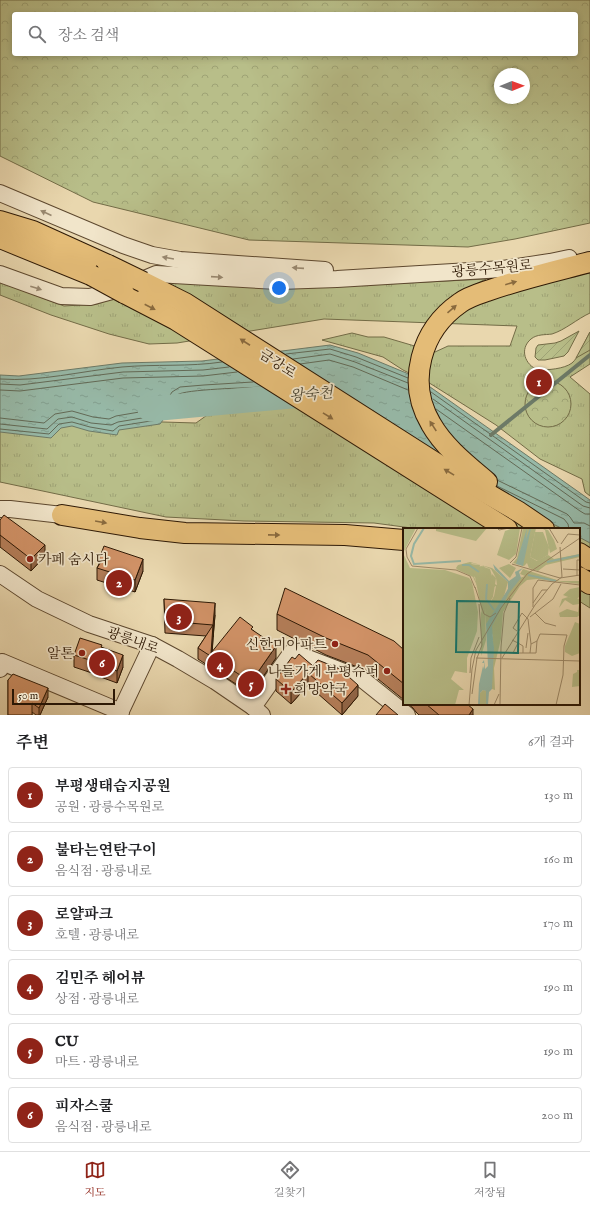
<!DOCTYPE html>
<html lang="ko">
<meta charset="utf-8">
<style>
body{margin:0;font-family:"IM FELL English","Noto Serif KR",serif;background:#f2f2f2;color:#202124}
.compass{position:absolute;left:494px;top:68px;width:36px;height:36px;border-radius:50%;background:#fff;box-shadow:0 2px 6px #0003;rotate:89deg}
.scale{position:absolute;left:12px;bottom:10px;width:103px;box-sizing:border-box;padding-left:4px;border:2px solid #2e1905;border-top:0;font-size:11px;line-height:14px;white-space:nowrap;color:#2e1905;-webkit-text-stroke:3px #f1e5ca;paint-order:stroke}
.you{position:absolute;left:279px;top:288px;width:14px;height:14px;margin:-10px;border:3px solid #fff;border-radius:50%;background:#1a73e8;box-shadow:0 0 0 6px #1a73e833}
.badge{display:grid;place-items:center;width:26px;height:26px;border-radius:50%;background:#8f2418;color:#fff;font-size:13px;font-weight:700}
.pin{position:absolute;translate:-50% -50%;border:2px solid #fff;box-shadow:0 1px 4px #0006}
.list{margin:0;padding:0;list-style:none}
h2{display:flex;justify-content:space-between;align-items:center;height:52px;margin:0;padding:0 16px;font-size:17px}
h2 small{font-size:13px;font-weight:400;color:#757577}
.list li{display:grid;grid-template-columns:26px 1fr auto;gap:12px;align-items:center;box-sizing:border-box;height:56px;margin:0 8px 8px;padding:0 8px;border:1px solid #e0e0e0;border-radius:4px}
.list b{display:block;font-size:15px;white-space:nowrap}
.list p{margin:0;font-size:13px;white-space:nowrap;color:#757577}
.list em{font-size:13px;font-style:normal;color:#757577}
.icon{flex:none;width:22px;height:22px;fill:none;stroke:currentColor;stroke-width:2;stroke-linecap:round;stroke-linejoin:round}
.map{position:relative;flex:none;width:590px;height:715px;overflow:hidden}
.search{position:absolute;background:#fff;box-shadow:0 2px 6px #0003;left:12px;right:12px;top:12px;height:44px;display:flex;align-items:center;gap:10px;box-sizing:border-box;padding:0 14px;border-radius:4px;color:#757577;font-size:15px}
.sheet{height:436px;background:#fff}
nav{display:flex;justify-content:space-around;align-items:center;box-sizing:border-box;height:56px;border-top:1px solid #e0e0e0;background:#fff;font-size:11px;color:#757577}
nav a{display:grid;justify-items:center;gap:2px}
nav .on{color:#8f2418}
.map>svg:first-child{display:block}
.grass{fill:url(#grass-tufts);stroke:#736c47}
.forest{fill:url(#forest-crowns);stroke:#736c47;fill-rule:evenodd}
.garden{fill:url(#garden-furrows);stroke:#736c47}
.water{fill:url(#water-ripples);stroke:#6d7a67}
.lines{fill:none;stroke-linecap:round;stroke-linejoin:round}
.shore{stroke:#626a57;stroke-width:1}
.stream{stroke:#6d7a67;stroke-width:4}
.river{stroke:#97baa9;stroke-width:25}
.minor-casing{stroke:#5d482f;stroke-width:18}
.major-casing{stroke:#2e1905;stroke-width:22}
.minor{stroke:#f1e5ca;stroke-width:16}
.major{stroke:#e4bc77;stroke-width:20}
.major-bridge-casing{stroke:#2e1905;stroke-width:22;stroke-linecap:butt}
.major-bridge{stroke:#e4bc77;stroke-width:20}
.wall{fill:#b47e59;stroke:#2e1905}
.shaded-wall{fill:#926648;stroke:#2e1905}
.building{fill:#d19267;stroke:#2e1905}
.oneway{fill:#998971}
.oneway2{fill:#896a3e}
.poi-dot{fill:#8f2418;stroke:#f1e5ca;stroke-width:1.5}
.labels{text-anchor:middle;stroke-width:3.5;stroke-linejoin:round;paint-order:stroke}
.street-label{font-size:14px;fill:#2e1905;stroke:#f1e5ca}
.poi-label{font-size:14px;fill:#2e1905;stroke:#f1e5ca;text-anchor:end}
.water-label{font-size:15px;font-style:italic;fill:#4e4936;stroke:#f1e5ca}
.inset-river{fill:none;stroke:#97baa9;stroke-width:2}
.inset-road{fill:none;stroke:#9e8b6a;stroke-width:1}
.view{fill:#0f766e;fill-opacity:0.15;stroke:#0f766e;stroke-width:2}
.inset-edge{fill:none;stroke:#2e1905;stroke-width:2}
</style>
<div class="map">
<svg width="590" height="715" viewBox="0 0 590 715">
<defs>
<pattern id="grass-tufts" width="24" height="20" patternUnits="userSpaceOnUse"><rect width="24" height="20" fill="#b8be89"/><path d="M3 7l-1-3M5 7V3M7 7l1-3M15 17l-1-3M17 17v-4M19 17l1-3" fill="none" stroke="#9ea375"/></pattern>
<pattern id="forest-crowns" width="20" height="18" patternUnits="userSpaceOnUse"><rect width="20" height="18" fill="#b8be89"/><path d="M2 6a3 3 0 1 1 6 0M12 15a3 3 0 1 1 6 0" fill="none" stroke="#9ea375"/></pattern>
<pattern id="garden-furrows" width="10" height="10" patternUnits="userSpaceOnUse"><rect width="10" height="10" fill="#b8be89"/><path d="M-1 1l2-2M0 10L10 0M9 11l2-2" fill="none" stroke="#9ea375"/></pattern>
<pattern id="water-ripples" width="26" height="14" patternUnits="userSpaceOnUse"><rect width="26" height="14" fill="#97baa9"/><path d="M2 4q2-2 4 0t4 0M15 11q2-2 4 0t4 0" fill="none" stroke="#829f90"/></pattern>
</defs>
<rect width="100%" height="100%" fill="#e9d7ae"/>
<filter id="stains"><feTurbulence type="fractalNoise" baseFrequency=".005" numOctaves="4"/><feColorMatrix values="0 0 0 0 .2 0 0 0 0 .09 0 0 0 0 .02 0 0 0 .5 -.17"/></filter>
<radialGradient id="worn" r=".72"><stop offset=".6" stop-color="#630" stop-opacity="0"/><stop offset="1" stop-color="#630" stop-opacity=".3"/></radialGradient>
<g class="grass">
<path d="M590 272V313C577 319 565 330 552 334 545 335 537 334 531 339 519 349 525 365 538 370 548 370 564 369 572 363 579 357 585 341 590 332V364L570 377 590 394V496L585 492 582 479 540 459 496 425 431 384 403 370 383 357 322 340 352 333 368 337H384L435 352 448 346H510L517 326 324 319 177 343 149 344 109 334 51 315 0 295V282L64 306 97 304 162 280 288 289 486 279 458 293 477 301Z"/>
<polygon points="320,371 590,523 590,608 579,601 579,529 419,529 374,523 244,521 166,517 0,482 0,417 196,423 238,393"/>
</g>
<g class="forest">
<path d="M0 0H590V223L515 239 468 247 249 240 93 202 0 156ZM14 14H576V54H14ZM500 74H524V98H500Z"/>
<circle cx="548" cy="404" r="23"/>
</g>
<g class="garden">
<polygon points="579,331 568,352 564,356 545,360 538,360 535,357 536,348 538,345 555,343 561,341"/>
<polygon points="590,332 590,350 576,358"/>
</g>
<polygon class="water" points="330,345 358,353 416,377 590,500 590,543 579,537 579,529 563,529 345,420 288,395 206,399 182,402 186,414 166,416 160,424 119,430 117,435 89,431 72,426 61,428 51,438 0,432 0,375 19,376 122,363 202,361"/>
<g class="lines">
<g class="shore">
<polyline points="286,354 330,349 356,357 408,378"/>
<polyline points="293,359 330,354 355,362 408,383"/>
<polyline points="300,364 329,360 353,367 408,390"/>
<path d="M0 379C40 382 81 371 122 367 155 364 189 367 222 362"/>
<polyline points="0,384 20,385 123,372 203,370 229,367"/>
<polyline points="0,390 20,391 123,378 203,376 237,372"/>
<polyline points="431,392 586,502 590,503"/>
<polyline points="433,399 583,506 590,508"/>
<polyline points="436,409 580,511 585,514 590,514"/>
<polyline points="0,418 44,423 55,414 72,411 93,417 109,419 116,416 151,410 159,403 167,400 172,392 180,387 204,385 253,382"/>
<path d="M0 424 47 429 58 419 72 417 91 423 111 425 118 422 154 416 162 408 172 406C173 402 173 398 177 395 185 389 248 388 262 387"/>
<polyline points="0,429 49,434 59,424 72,422 90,427 113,431 119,426 157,420 165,412 179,411 180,409 178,402 182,398 205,395 269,392"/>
<polyline points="497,480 567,514 570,517 574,523 584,523 590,526"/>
<polyline points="497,486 564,519 568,524 569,529"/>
</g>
<polyline class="stream" points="491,435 590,355"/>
<polyline class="river" points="150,409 313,394"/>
<defs>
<g id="minor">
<polyline points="0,193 123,245 152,255 180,260 325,270"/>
<polyline points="0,274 61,296 90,297 123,288 156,274 278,281 337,279 503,269 550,262 569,258"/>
<polyline points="0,509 10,509 62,515"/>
<polyline points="0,574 37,599 89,624 152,645 178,659 215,681 253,707 262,715"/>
<polyline points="0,669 2,662 121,712"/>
<polyline points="253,707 292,652 362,679 407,715"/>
<polyline points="119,715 152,645"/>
</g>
<g id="major">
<polyline points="0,221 33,231 108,265"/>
<polyline points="0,238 91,275"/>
<polyline points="143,282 185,303 445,469 519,512 544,529"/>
<polyline points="124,293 176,320 507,529"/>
<path d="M487 482C467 465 444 447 431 424 406 382 421 330 460 303 468 297 478 294 487 291 521 279 556 271 590 262"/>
<polyline points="62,515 140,528 185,533 345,535 404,540"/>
<polyline points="579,553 590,560"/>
<polyline points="579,577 590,584"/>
</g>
</defs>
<use href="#minor" class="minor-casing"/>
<use href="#major" class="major-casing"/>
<use href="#minor" class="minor"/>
<use href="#major" class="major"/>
<defs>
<g id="major-bridge">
<polyline points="108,265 143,282"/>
<polyline points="91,275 124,293"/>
</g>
</defs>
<use href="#major-bridge" class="major-bridge-casing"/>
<use href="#major-bridge" class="major-bridge"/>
</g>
<g class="wall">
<polygon points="0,520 45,556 31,571 0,547"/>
<polygon points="99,559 143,571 135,592 97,580 97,568 99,564"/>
<polygon points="164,599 215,615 212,652 253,630 276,658 251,694 198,659 198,648 206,636 165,633"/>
<polygon points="277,614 404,650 404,700 368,671 326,655 277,630"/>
<polygon points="102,647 123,667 117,683 98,676 98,675 74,667 74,655"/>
<polygon points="295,659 313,666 358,696 342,715 308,685 291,704 276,691 276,679"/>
<polygon points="8,680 48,697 40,715 36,715 32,712 32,715 8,715"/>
<polygon points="408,704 467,704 473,715 419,715 416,712 413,708"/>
</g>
<g class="shaded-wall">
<polygon points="45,545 45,556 31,571 31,559"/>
<polygon points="143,559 143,571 135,592 135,580"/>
<polygon points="215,603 215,615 213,637 213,625"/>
<polygon points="213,625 213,637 212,657 211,656"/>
<polygon points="276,646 276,658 251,694 251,682"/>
<polygon points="123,655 123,667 117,683 117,671"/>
<polygon points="308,673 308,685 291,704 291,692"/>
<polygon points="358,685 358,696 342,715 342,703"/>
<polygon points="48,688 48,697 40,715 39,715 39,708"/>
<polygon points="473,709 473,715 469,715"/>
</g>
<g class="building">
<polygon points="4,515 45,545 31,559 0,535 0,520"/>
<polygon points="104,546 143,559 135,580 97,568 102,560 99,559"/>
<polygon points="285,588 394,641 404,650 404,684 368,655 326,638 277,614"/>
<polygon points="164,599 215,603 213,625 165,621"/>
<polygon points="240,617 253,627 251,629 276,646 251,682 198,648 213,625 211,653"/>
<polygon points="80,638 102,645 101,647 123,655 117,671 98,664 99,663 74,655"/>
<polygon points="299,654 313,666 318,660 340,669 358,685 342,703 308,673 291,692 276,679 292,657 295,659"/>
<polygon points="13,674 48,688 39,708 32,703 32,715 8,715 8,680"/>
<polygon points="385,704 398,715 376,715"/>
<polygon points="426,704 467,704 473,709 469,715 439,715"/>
</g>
<defs><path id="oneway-solid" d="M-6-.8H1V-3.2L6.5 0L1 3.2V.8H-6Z"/></defs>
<g class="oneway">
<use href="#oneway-solid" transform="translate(46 213) rotate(-156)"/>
<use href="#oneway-solid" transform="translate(168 258) rotate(-170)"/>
<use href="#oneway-solid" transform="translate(298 268) rotate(-176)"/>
<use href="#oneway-solid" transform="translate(217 277) rotate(4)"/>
<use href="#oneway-solid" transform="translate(36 288) rotate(18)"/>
</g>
<g class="oneway2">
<use href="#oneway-solid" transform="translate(511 283) rotate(-16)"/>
<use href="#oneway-solid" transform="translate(150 307) rotate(27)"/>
<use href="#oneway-solid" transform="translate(452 309) rotate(-41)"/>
<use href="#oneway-solid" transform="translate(245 342) rotate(-147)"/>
<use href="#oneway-solid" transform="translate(328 416) rotate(32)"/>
<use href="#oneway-solid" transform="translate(433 426) rotate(-123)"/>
<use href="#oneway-solid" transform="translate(449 472) rotate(-149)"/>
<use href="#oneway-solid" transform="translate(101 522) rotate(10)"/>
<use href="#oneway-solid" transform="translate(274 535) rotate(1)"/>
</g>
<g class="poi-dot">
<circle cx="30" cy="559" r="4"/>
<circle cx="335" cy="644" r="4"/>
<circle cx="82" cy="653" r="4"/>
<circle cx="387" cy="671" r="4"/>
<path d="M284 683h4v4h4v4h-4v4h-4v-4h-4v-4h4z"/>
</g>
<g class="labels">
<g class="street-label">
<text transform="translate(492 268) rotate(-5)" y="5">광릉수목원로</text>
<text transform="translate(278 363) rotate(33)" y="5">금강로</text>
<text transform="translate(133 640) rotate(20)" y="5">광릉내로</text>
</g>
<g class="poi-label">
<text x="38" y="564" text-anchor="start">카페 숨시다</text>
<text x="327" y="649">신한미아파트</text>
<text x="74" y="658">알톤</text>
<text x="379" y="676">나들가게 부평슈퍼</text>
<text x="294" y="694" text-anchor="start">희망약국</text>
</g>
<g class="water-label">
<text transform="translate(311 394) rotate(-5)" y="5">왕숙천</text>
</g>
</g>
<g transform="translate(403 528)">
<rect width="177" height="177" fill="#e9d7ae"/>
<path d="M110 0H117L113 26 106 32 94 27 102 3ZM120 0H133L127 29 134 33 145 27 151 31 177 26V29L143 37 135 43 126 40 124 35 121 38 110 35 114 30ZM67 34 89 40 105 54 101 68 83 97 82 80 83 112 78 128V83L79 85 72 49 53 40 55 37ZM68 35 78 37 88 41 93 50 94 57 87 54V45L82 43 81 38 72 39ZM93 58 91 68 87 75 84 62ZM106 36 113 40 107 50 96 40ZM120 41 157 53H177V56L134 51 124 52 117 58 100 84 98 111 91 140 92 162 86 160 90 108 86 97 106 61 107 54 122 48 117 46ZM177 59V68L173 72 160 67 167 61ZM174 142H177V158L169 159 170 146 174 144ZM80 162 84 163 83 177H77V165Z" fill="#b8be89" fill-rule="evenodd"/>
<path d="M0 0H13L0 25 7 40 42 42 66 50 69 54 75 84 74 103 64 130V145L52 143 48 151 61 162H56L52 177H0ZM33 0H84L73 13 33 3ZM55 39 70 46 77 64 70 49 53 41ZM165 69 177 71V87L174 89H157L156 85 164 81 175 84 176 76 170 77 162 72 156 80 159 71ZM172 94 177 96V125L169 128 162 124V118Z" fill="#b8be89"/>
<path d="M132 4H140L146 19 145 27 135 33 127 29ZM67 36 77 37 76 41 78 38 81 42V39L87 41 89 48V46L93 50 90 69 87 74 85 72 86 75 82 73 74 50 68 42 60 38H68L59 37Z" fill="#b8be89"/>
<path d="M138 0 145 2 151 12 154 21 147 25 142 2ZM104 7 115 12 107 30 95 25Z" fill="#b8be89"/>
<path d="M124 0 123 11 127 0H128L120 38 113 36ZM90 36 106 53 113 48 112 44 120 40 116 44 118 50 106 65 88 100 91 120 89 161 86 164 85 177H83V163L80 162 77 165V177H75L76 156 80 138 81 141V135H79L81 132 82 141 85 138 83 96 105 61V54L92 42Z" fill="#97baa9"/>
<path class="inset-river" d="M21 0 11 16 8 28 11 36 58 33M144 34 177 27M59 37H66L76 44M125 47 153 53M84 56 83 71 91 82M105 63 113 50M88 97 89 112"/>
<path class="inset-road" d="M15 0 3 21 4 29 9 38 53 42 67 48 72 60M94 0 96 2 106 0M146 0 155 15M158 16 165 6 177 7M107 35 113 29 119 0M109 36 157 50 177 47M160 41 177 42M174 48V32H177M72 59 81 86 87 89 93 85M130 75 139 62H144M130 79V60L135 52 177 57M132 85 142 95 153 98M127 89 150 71 158 56M114 103 110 100 119 85 125 91 128 116M109 112 115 115 120 118V125H110L115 115M134 113 137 106 164 107 161 118 160 147 153 177M98 119 101 85 107 70M123 120 125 105M120 125H133L134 113 128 116 127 125M68 130 76 109M73 130 177 133M74 130 79 117 76 76M99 130 132 77 149 56 159 49 157 19M67 145 68 130M69 166 74 130M66 177 69 141 73 122 98 80 124 46 177 10M91 177 96 166M97 177 98 119"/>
<path class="view" d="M54 73 116 74 115 125 53 124Z"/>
<rect width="177" height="177" class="inset-edge"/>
</g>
<rect width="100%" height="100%" filter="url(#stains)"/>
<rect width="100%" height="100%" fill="url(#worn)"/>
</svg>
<svg class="compass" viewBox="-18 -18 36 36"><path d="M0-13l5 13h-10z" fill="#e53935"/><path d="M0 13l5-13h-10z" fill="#757577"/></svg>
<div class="scale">50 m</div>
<div class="you"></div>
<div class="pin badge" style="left:539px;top:382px">1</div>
<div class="pin badge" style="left:119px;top:583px">2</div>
<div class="pin badge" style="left:179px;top:617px">3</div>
<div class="pin badge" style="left:220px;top:665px">4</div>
<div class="pin badge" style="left:251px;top:684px">5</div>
<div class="pin badge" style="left:102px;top:663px">6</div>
<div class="search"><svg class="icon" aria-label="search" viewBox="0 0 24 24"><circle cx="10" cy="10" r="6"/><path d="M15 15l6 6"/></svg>장소 검색</div>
</div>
<section class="sheet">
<h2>주변<small>6개 결과</small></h2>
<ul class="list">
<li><span class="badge">1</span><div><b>부평생태습지공원</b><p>공원 · 광릉수목원로</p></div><em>130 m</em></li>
<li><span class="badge">2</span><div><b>불타는연탄구이</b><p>음식점 · 광릉내로</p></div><em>160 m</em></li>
<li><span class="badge">3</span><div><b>로얄파크</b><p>호텔 · 광릉내로</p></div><em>170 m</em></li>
<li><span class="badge">4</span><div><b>김민주 헤어뷰</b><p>상점 · 광릉내로</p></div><em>190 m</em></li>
<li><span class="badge">5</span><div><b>CU</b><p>마트 · 광릉내로</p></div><em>190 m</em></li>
<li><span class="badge">6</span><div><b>피자스쿨</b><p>음식점 · 광릉내로</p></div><em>200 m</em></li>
</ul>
</section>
<nav>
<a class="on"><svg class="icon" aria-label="map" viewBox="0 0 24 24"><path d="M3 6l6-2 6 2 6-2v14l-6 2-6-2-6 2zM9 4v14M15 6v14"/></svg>지도</a>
<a><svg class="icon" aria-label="directions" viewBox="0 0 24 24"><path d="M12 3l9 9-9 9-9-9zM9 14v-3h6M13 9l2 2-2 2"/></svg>길찾기</a>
<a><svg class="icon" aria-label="saved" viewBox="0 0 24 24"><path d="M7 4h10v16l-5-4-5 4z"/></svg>저장됨</a>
</nav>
